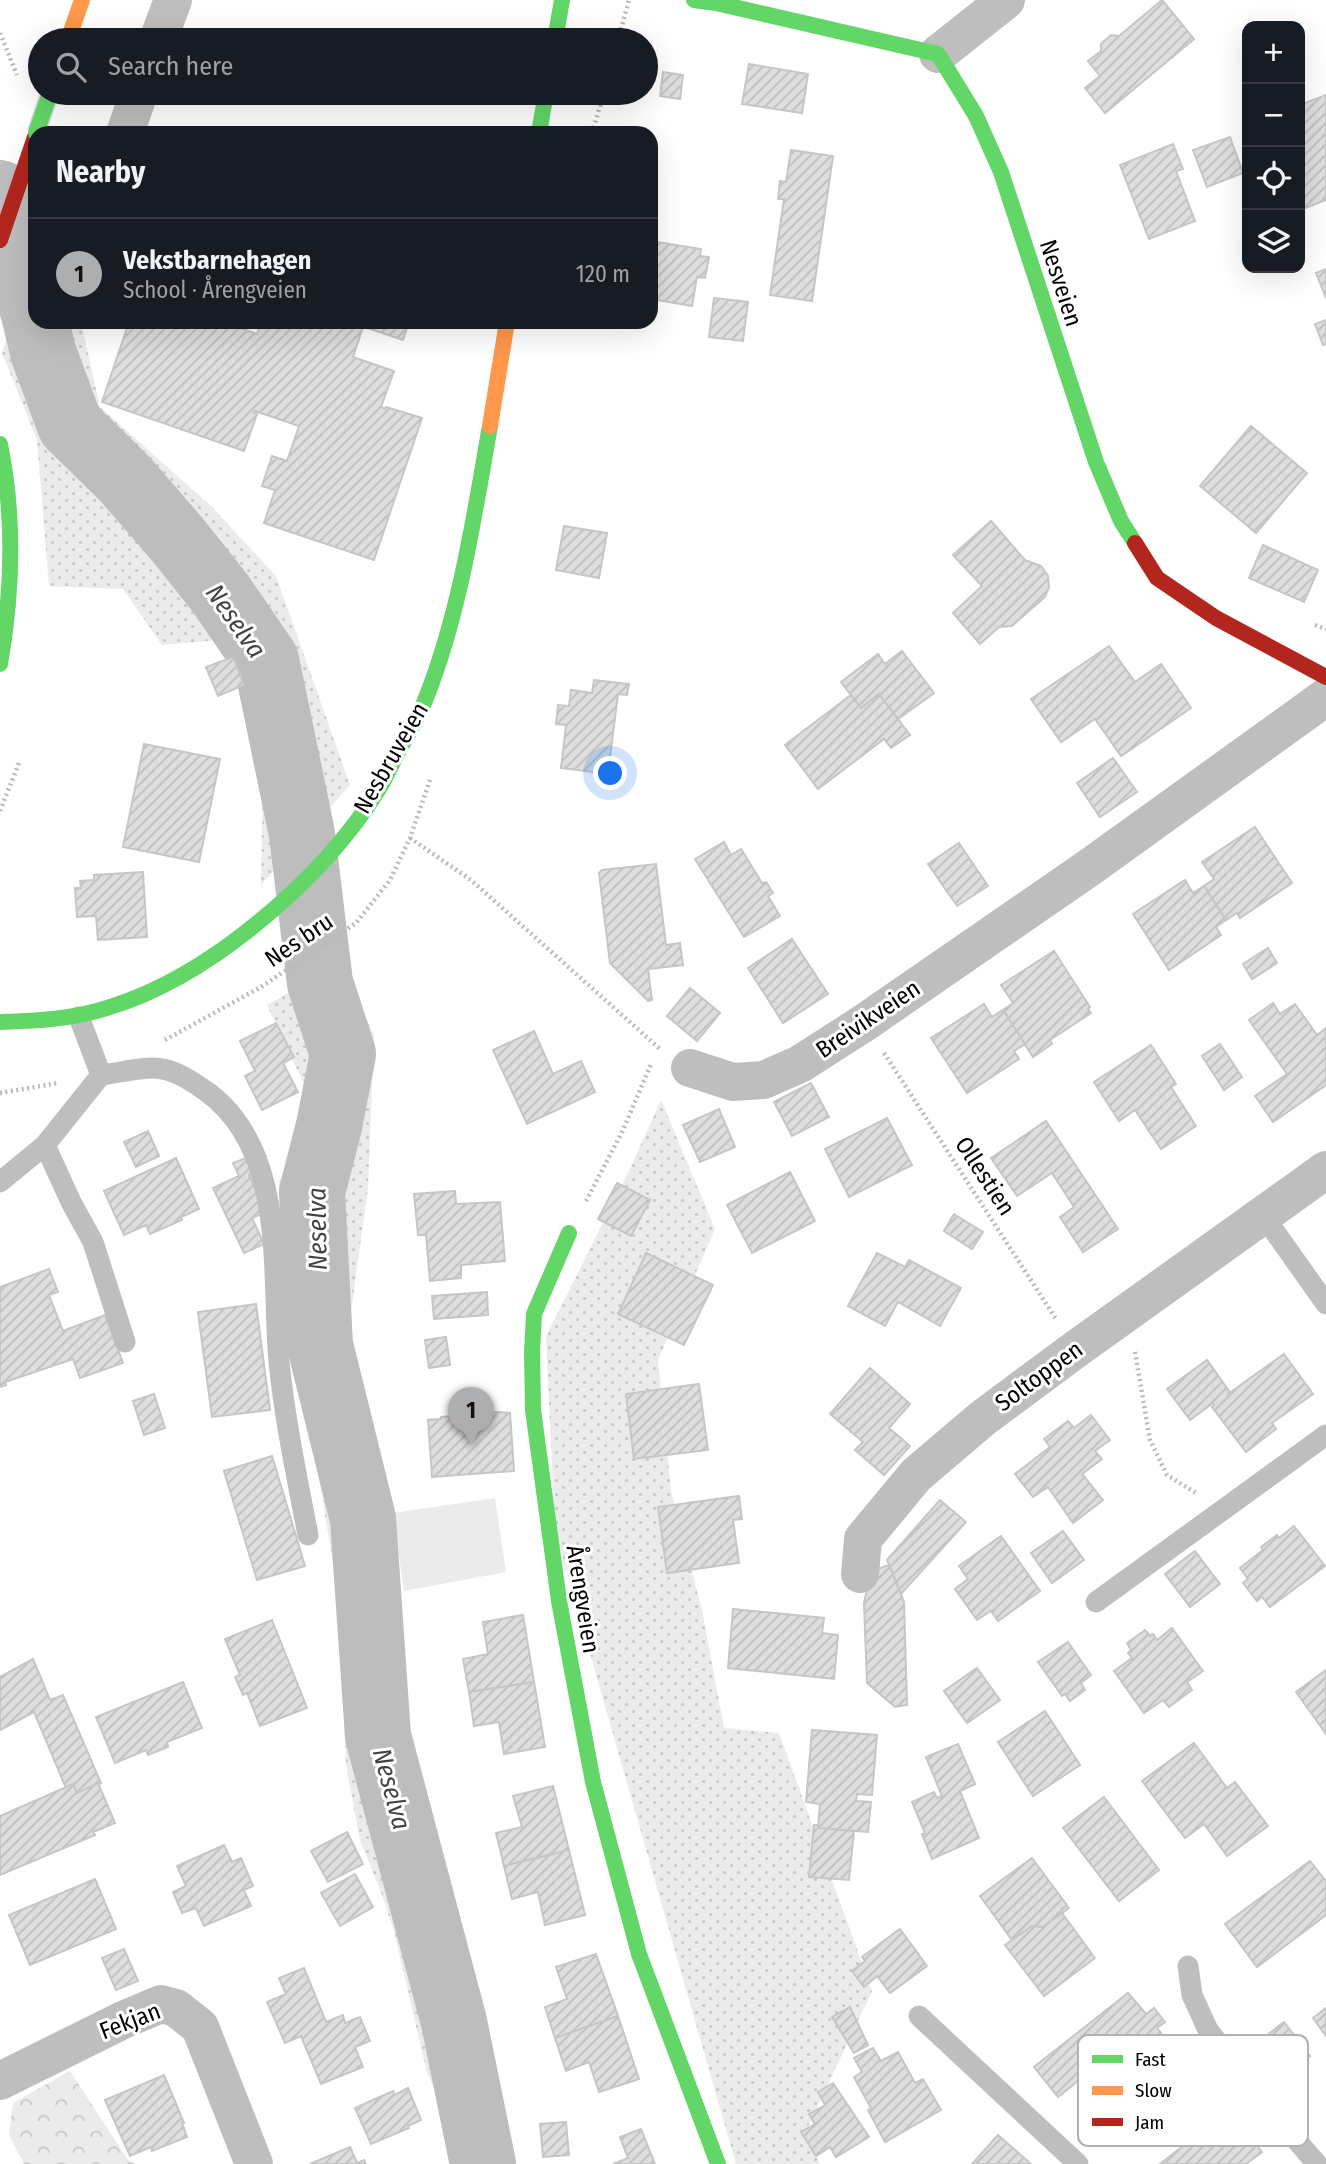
<!DOCTYPE html>
<meta charset="utf-8">
<style>
body{margin:0;font-family:"Fira Sans Condensed",sans-serif;background:#20242c;color:#f1f3f6}
.controls{position:absolute;right:21px;top:21px;display:grid;overflow:hidden;border-radius:14px;box-shadow:0 7px 28px #0002}
.controls button{width:63px;height:63px;display:grid;place-items:center;padding:0;border:0;border-bottom:2px solid #363941;background:#171b24;color:#f1f3f6;font:35px sans-serif}
.you{position:absolute;left:611px;top:774px;width:24px;height:24px;margin:-18px;border:5px solid #fff;border-radius:50%;background:#1a73e8;box-shadow:0 0 0 10px #1a73e833}
.badge{display:grid;place-items:center;width:46px;height:46px;border-radius:50%;background:#adaeaf;color:#111;font-size:23px;font-weight:700}
.pin{position:absolute;translate:-50% -58px;filter:drop-shadow(0 2px 4px #0008)}
.pin::after{content:'';position:absolute;top:37px;width:24px;height:21px;background:inherit;clip-path:polygon(0 0,100% 0,50% 100%)}
.list{margin:0;padding:0;list-style:none}
h2{display:flex;justify-content:space-between;align-items:center;height:91px;margin:0;padding:0 28px;font-size:30px}
h2 small{font-size:23px;font-weight:400;color:#9ea1a6}
.list li{display:grid;grid-template-columns:46px 1fr auto;gap:21px;align-items:center;box-sizing:border-box;height:112px;padding:0 28px;border-top:2px solid #363941}
.list b{display:block;font-size:26px;white-space:nowrap}
.list p{margin:0;font-size:23px;white-space:nowrap;color:#9ea1a6}
.list em{font-size:23px;font-style:normal;color:#9ea1a6}
.icon{flex:none;width:38px;height:38px;fill:none;stroke:currentColor;stroke-width:2;stroke-linecap:round;stroke-linejoin:round}
.map{position:relative;flex:none;width:1326px;height:2164px;overflow:hidden}
.search{position:absolute;background:#171b24;box-shadow:0 7px 28px #0002;left:28px;top:28px;width:630px;height:77px;display:flex;align-items:center;gap:18px;box-sizing:border-box;padding:0 24px;border-radius:38px;color:#9ea1a6;font-size:26px}
.panel{position:absolute;background:#171b24;box-shadow:0 7px 28px #0002;left:28px;top:126px;width:630px;height:203px;border-radius:21px}
.map>svg:first-child{display:block}
.grass{fill:url(#grass-dots)}
.forest{fill:url(#forest-crowns)}
.park{fill:#ebebeb}
.lines{fill:none;stroke-linecap:round;stroke-linejoin:round}
.river{stroke:#bdbdbd;stroke-width:66}
.building{fill:url(#building-hatch);stroke:#c6c6c6;stroke-width:2}
.path{stroke:#b9b9b9;stroke-width:4.5;stroke-dasharray:2 3.5;stroke-linecap:butt}
.lane{stroke:#bebebe;stroke-width:21}
.street{stroke:#bebebe;stroke-width:38}
.fast{stroke:#63d668;stroke-width:16}
.slow{stroke:#ff974d;stroke-width:16}
.jam{stroke:#b3261e;stroke-width:16}
.fast-bridge-casing{stroke:#dbdbdb;stroke-width:19;stroke-linecap:butt}
.fast-bridge{stroke:#63d668;stroke-width:16}
.labels{text-anchor:middle;stroke-width:6;stroke-linejoin:round;paint-order:stroke}
.street-label{font-size:24px;fill:#000;stroke:#fff}
.water-label{font-size:26px;font-style:italic;fill:#424242;stroke:#fff}
.key{fill:#fff;stroke:#b2b2b2;stroke-width:2}
.key-label{font-size:19px;fill:#000}
</style>
<div class="map">
<svg width="1326" height="2164" viewBox="0 0 1326 2164">
<defs>
<pattern id="grass-dots" width="8" height="8" patternUnits="userSpaceOnUse" patternTransform="scale(1.75)"><rect width="8" height="8" fill="#ebebeb"/><path d="M2 2h.1M6 6h.1" fill="none" stroke="#c8c8c8" stroke-width="1.8" stroke-linecap="round"/></pattern>
<pattern id="forest-crowns" width="20" height="18" patternUnits="userSpaceOnUse" patternTransform="scale(1.75)"><rect width="20" height="18" fill="#ebebeb"/><path d="M2 6a3 3 0 1 1 6 0M12 15a3 3 0 1 1 6 0" fill="none" stroke="#c8c8c8"/></pattern>
<pattern id="building-hatch" width="6" height="6" patternUnits="userSpaceOnUse" patternTransform="scale(1.75)"><rect width="6" height="6" fill="#dedede"/><path d="M-1 1l2-2M0 6l6-6M5 7l2-2" fill="none" stroke="#bdbdbd"/></pattern>
</defs>
<rect width="100%" height="100%" fill="#fff"/>
<g class="grass">
<polygon points="35,251 35,322 81,322 100,407 211,506 276,576 350,785 261,885 263,771 250,676 231,639 162,645 123,589 49,586 37,440 2,353"/>
<polygon points="341,963 374,1035 368,1188 347,1341 354,1413 386,1519 400,1708 441,1885 481,2037 497,2119 451,2121 427,2073 394,1931 382,1895 360,1840 346,1765 339,1600 280,1238 279,1181 292,1166 298,1131 308,1093 267,1005"/>
<polygon points="661,1100 715,1229 658,1360 671,1491 702,1610 724,1728 779,1733 872,1991 806,2131 820,2164 736,2164 555,1531 546,1336 628,1173"/>
</g>
<polygon class="forest" points="70,2071 128,2160 135,2164 24,2164 9,2135 13,2103"/>
<polygon class="park" points="495,1498 506,1572 404,1591 393,1513"/>
<g class="lines">
<g class="river">
<polyline points="0,193 35,318"/>
<polyline points="36,322 43,352 70,425 125,479 177,539 220,593 266,660 302,834 320,983 343,1054 329,1126 312,1192 320,1345 363,1519 378,1736 454,2022 483,2164"/>
</g>
</g>
<g class="building">
<polygon points="1162,0 1194,39 1105,113 1085,88 1100,76 1088,61 1101,51 1101,44 1111,35 1119,36"/>
<polygon points="749,64 808,74 802,113 742,104"/>
<polygon points="663,72 683,75 680,99 660,96"/>
<polygon points="1326,95 1326,200 1300,210 1300,105"/>
<polygon points="1230,137 1243,173 1207,187 1193,150"/>
<polygon points="1173,144 1183,169 1176,171 1195,221 1149,239 1120,165"/>
<polygon points="791,150 833,156 812,301 770,295 784,199 778,199 780,181 786,182"/>
<polygon points="651,241 701,249 700,256 709,257 705,278 697,277 692,306 651,299"/>
<polygon points="1326,269 1326,298 1316,273"/>
<polygon points="714,298 748,302 743,341 709,337"/>
<polygon points="1326,320 1326,344 1323,345 1315,324"/>
<polygon points="129,322 223,322 257,334 261,322 409,322 403,340 367,328 364,324 353,357 394,371 381,407 385,409 386,407 422,418 374,560 264,523 275,490 262,486 272,456 287,461 299,426 255,411 254,413 257,414 244,451 102,402"/>
<polygon points="1251,426 1307,473 1256,533 1200,486"/>
<polygon points="991,521 1025,560 1041,566 1048,576 1049,587 1045,597 1012,626 999,627 980,644 953,613 982,586 953,555"/>
<polygon points="564,526 607,533 599,578 556,570"/>
<polygon points="1263,545 1318,570 1304,602 1249,578"/>
<polygon points="1109,646 1135,682 1161,664 1191,708 1121,756 1095,719 1061,742 1031,699"/>
<polygon points="902,651 934,693 898,719 879,694 861,708 841,682 878,654 885,664"/>
<polygon points="233,657 244,685 218,696 206,667"/>
<polygon points="594,680 629,684 627,695 618,694 608,774 561,768 566,725 556,724 558,705 569,706 571,690 592,693"/>
<polygon points="879,694 910,735 891,748 884,739 818,789 785,745 851,695 861,708"/>
<polygon points="144,744 220,759 199,862 123,847"/>
<polygon points="1113,758 1137,792 1100,817 1077,783"/>
<polygon points="1255,827 1292,883 1240,918 1237,913 1226,920 1204,886 1214,879 1202,862"/>
<polygon points="724,842 731,855 741,849 762,883 766,882 773,893 768,896 780,916 744,937 695,859"/>
<polygon points="959,843 988,886 957,906 928,864"/>
<polygon points="656,864 666,945 680,943 683,965 648,969 652,1000 648,1001 610,963 599,873 602,870"/>
<polygon points="143,872 147,937 98,940 96,916 77,917 75,888 81,888 80,881 94,880 94,875"/>
<polygon points="1185,880 1193,893 1204,886 1226,920 1216,927 1221,935 1169,970 1133,914"/>
<polygon points="792,939 828,994 783,1023 748,968"/>
<polygon points="1268,948 1277,963 1252,979 1243,964"/>
<polygon points="1054,951 1090,1007 1088,1009 1091,1013 1050,1040 1052,1044 1033,1057 1003,1010 1013,1003 1001,985"/>
<polygon points="690,988 720,1013 697,1041 667,1016"/>
<polygon points="1273,1003 1280,1014 1295,1004 1317,1035 1326,1028 1326,1085 1273,1122 1255,1096 1287,1074 1249,1020"/>
<polygon points="984,1004 992,1017 1003,1010 1025,1044 1014,1051 1019,1059 967,1093 931,1038"/>
<polygon points="276,1023 294,1057 283,1063 298,1092 262,1110 245,1076 255,1071 240,1041"/>
<polygon points="534,1031 553,1074 581,1061 595,1092 527,1124 493,1050"/>
<polygon points="1220,1044 1242,1077 1224,1090 1202,1056"/>
<polygon points="1151,1045 1176,1084 1171,1087 1196,1126 1161,1149 1135,1110 1119,1121 1094,1082"/>
<polygon points="811,1083 829,1117 792,1136 774,1102"/>
<polygon points="719,1109 735,1147 700,1162 683,1125"/>
<polygon points="887,1118 912,1165 849,1197 825,1149"/>
<polygon points="1046,1121 1118,1229 1083,1252 1060,1217 1074,1207 1052,1173 1017,1196 991,1158"/>
<polygon points="148,1131 159,1156 136,1167 124,1142"/>
<polygon points="176,1158 199,1209 181,1217 182,1220 150,1234 146,1225 124,1235 104,1191"/>
<polygon points="246,1158 253,1173 249,1175 262,1203 262,1214 252,1218 264,1244 244,1253 213,1188 239,1176 233,1163"/>
<polygon points="790,1172 815,1221 752,1253 727,1205"/>
<polygon points="617,1183 650,1200 631,1236 598,1219"/>
<polygon points="455,1191 456,1204 500,1202 505,1261 461,1265 461,1278 430,1281 426,1235 418,1235 414,1194"/>
<polygon points="954,1214 983,1232 972,1249 944,1231"/>
<polygon points="646,1253 713,1285 684,1345 618,1314"/>
<polygon points="877,1253 905,1267 909,1260 961,1288 940,1326 898,1302 885,1326 848,1306"/>
<polygon points="49,1269 58,1292 49,1295 63,1331 105,1315 123,1363 80,1378 73,1359 5,1382 6,1385 0,1387 0,1287"/>
<polygon points="487,1292 488,1315 434,1319 432,1296"/>
<polygon points="256,1304 270,1410 212,1417 198,1312"/>
<polygon points="446,1337 450,1365 429,1368 425,1340"/>
<polygon points="1284,1354 1313,1394 1272,1423 1276,1429 1246,1452 1212,1407 1214,1405 1213,1403 1190,1420 1167,1389 1207,1360 1229,1391 1228,1394"/>
<polygon points="870,1368 910,1404 889,1428 910,1446 884,1475 855,1450 863,1442 830,1414"/>
<polygon points="699,1384 708,1450 634,1459 626,1394"/>
<polygon points="154,1394 165,1428 144,1435 133,1401"/>
<polygon points="499,1412 510,1413 514,1471 432,1477 428,1420 441,1419 441,1417"/>
<polygon points="1091,1415 1110,1440 1095,1451 1102,1459 1082,1474 1103,1500 1073,1523 1048,1487 1033,1497 1015,1474 1050,1447 1044,1439 1068,1421 1074,1428"/>
<polygon points="272,1456 305,1566 257,1580 224,1471"/>
<polygon points="739,1496 742,1519 733,1520 739,1563 667,1573 658,1507"/>
<polygon points="940,1500 966,1522 901,1594 887,1560"/>
<polygon points="1294,1526 1325,1566 1270,1607 1262,1597 1257,1601 1243,1583 1248,1579 1240,1568 1263,1550 1261,1547 1277,1535 1279,1538"/>
<polygon points="1063,1531 1084,1560 1052,1583 1031,1553"/>
<polygon points="1001,1536 1040,1591 998,1621 991,1611 977,1620 955,1589 968,1579 959,1566"/>
<polygon points="1195,1551 1220,1584 1190,1607 1165,1574"/>
<polygon points="889,1565 904,1602 907,1705 895,1707 867,1683 864,1603 871,1571"/>
<polygon points="733,1609 824,1618 822,1633 838,1635 834,1679 728,1668"/>
<polygon points="523,1615 534,1682 469,1692 463,1659 488,1654 483,1622"/>
<polygon points="272,1620 307,1708 260,1726 247,1693 243,1695 235,1677 240,1675 225,1639"/>
<polygon points="1172,1628 1203,1671 1187,1682 1192,1690 1169,1707 1163,1700 1144,1713 1114,1671 1132,1658 1128,1653 1131,1650 1127,1643 1145,1630 1150,1636 1153,1634 1157,1640"/>
<polygon points="1068,1642 1091,1675 1081,1683 1085,1690 1070,1701 1065,1694 1062,1696 1038,1662"/>
<polygon points="33,1659 50,1700 63,1695 101,1783 77,1793 73,1784 66,1788 34,1712 0,1730 0,1677"/>
<polygon points="977,1668 1000,1700 967,1723 944,1691"/>
<polygon points="1326,1670 1326,1734 1296,1692"/>
<polygon points="183,1682 202,1728 167,1742 168,1747 148,1755 146,1750 115,1763 96,1717"/>
<polygon points="534,1682 545,1747 504,1754 499,1722 474,1726 469,1692"/>
<polygon points="1045,1711 1080,1765 1033,1796 998,1742"/>
<polygon points="812,1730 877,1735 872,1795 857,1794 856,1801 871,1802 868,1832 818,1828 820,1804 806,1802"/>
<polygon points="1194,1743 1227,1788 1235,1782 1268,1826 1227,1856 1204,1824 1185,1838 1142,1781"/>
<polygon points="958,1744 975,1784 960,1791 979,1838 932,1859 922,1834 925,1833 912,1802 934,1792 937,1798 942,1796 926,1757"/>
<polygon points="98,1783 115,1823 93,1832 95,1835 0,1875 0,1816 73,1784 77,1793"/>
<polygon points="553,1786 569,1850 504,1866 496,1833 522,1827 513,1796"/>
<polygon points="1104,1797 1159,1870 1119,1901 1063,1828"/>
<polygon points="814,1825 818,1825 818,1828 854,1831 849,1880 809,1877"/>
<polygon points="347,1832 363,1864 328,1882 311,1851"/>
<polygon points="224,1845 232,1862 241,1858 253,1886 244,1890 251,1906 204,1926 196,1908 182,1913 173,1892 186,1886 177,1866"/>
<polygon points="569,1850 585,1915 545,1925 538,1892 512,1899 504,1866"/>
<polygon points="1032,1858 1069,1908 1043,1927 1032,1926 1012,1940 980,1896"/>
<polygon points="1310,1861 1326,1881 1326,1915 1257,1967 1225,1924"/>
<polygon points="355,1874 373,1907 340,1926 321,1893"/>
<polygon points="95,1879 116,1929 30,1965 9,1915"/>
<polygon points="1062,1913 1095,1958 1044,1996 1005,1945 1032,1926 1043,1927"/>
<polygon points="900,1929 927,1966 890,1993 877,1976 864,1987 852,1971 865,1961 862,1957"/>
<polygon points="124,1949 138,1981 116,1990 102,1958"/>
<polygon points="596,1954 618,2016 555,2038 545,2007 567,1999 556,1967"/>
<polygon points="304,1968 326,2022 343,2015 345,2023 360,2017 370,2041 355,2047 363,2067 321,2084 301,2036 285,2043 267,2002 286,1994 279,1978"/>
<polygon points="1128,1993 1146,2014 1154,2008 1165,2022 1157,2028 1161,2033 1119,2066 1114,2059 1087,2080 1084,2076 1058,2097 1034,2067"/>
<polygon points="850,2007 868,2045 854,2053 832,2017"/>
<polygon points="1326,2008 1326,2036 1313,2018"/>
<polygon points="618,2016 639,2079 599,2092 589,2062 566,2071 555,2038"/>
<polygon points="1284,2022 1310,2056 1278,2080 1253,2046"/>
<polygon points="873,2048 881,2061 898,2052 915,2083 923,2079 941,2110 885,2142 868,2110 871,2108 854,2077 862,2072 854,2058"/>
<polygon points="1198,2071 1262,2152 1246,2164 1160,2164 1188,2142 1156,2103"/>
<polygon points="164,2075 184,2123 182,2123 187,2137 152,2151 151,2147 130,2156 105,2100"/>
<polygon points="833,2083 869,2137 836,2157 830,2147 816,2156 801,2132 815,2124 809,2114 825,2105 818,2092"/>
<polygon points="408,2088 421,2120 408,2126 409,2128 371,2144 355,2108 393,2091 395,2095"/>
<polygon points="566,2122 569,2155 543,2157 540,2124"/>
<polygon points="641,2129 655,2164 613,2164 628,2158 620,2137"/>
<polygon points="998,2135 1031,2164 972,2164"/>
<polygon points="350,2147 357,2163 364,2160 366,2164 310,2164"/>
</g>
<g class="lines">
<g class="path">
<polyline points="0,33 17,75"/>
<polyline points="618,40 629,0"/>
<polyline points="592,133 604,93"/>
<polyline points="1315,625 1326,629"/>
<polyline points="0,811 19,763"/>
<polyline points="410,838 471,880 660,1049"/>
<polyline points="165,1040 261,987 356,923 390,880 410,838 430,780"/>
<polyline points="884,1053 1056,1319"/>
<polyline points="0,1093 58,1083"/>
<polyline points="586,1201 623,1130 651,1064"/>
<polyline points="1135,1352 1150,1440 1167,1475 1196,1493"/>
</g>
<g class="lane">
<polyline points="79,1017 101,1075"/>
<polyline points="45,1145 71,1202 93,1242 125,1342"/>
<path d="M0 1182 45 1145 101 1075C118 1073 136 1068 153 1068 173 1068 190 1080 206 1091 288 1150 271 1273 279 1362 285 1421 297 1478 308 1535"/>
<polyline points="1263,1215 1326,1304"/>
<polyline points="1096,1602 1326,1435"/>
<polyline points="1188,1966 1192,1995 1208,2030 1267,2106 1317,2164"/>
<polyline points="919,2016 1078,2164"/>
</g>
<g class="street">
<polyline points="158,40 173,0"/>
<polyline points="938,54 1006,0"/>
<polyline points="125,133 139,93"/>
<polyline points="690,1068 733,1082 764,1080 800,1064 864,1023 1090,867 1326,697"/>
<polyline points="860,1574 863,1539 916,1475 983,1418 1076,1349 1326,1170"/>
<polyline points="0,2081 123,2020 161,2004 176,2008 200,2027 254,2164"/>
</g>
<g class="fast">
<polyline points="694,0 716,3 938,54 976,116 1001,172 1096,462 1121,521 1135,543"/>
<polyline points="555,40 562,0"/>
<polyline points="539,133 546,93"/>
<path d="M0 444C15 518 13 590 0 664"/>
<path d="M0 1022C37 1021 74 1019 110 1007 210 976 321 880 377 792 387 777 393 760 402 745 410 730 420 715 426 698 460 612 474 517 490 426"/>
<polyline points="569,1233 534,1314 532,1352 533,1410 559,1601 593,1782 639,1954 718,2164"/>
</g>
<g class="slow">
<polyline points="68,40 82,0"/>
<polyline points="490,426 507,322"/>
</g>
<g class="jam">
<polyline points="0,240 35,137"/>
<polyline points="1135,543 1157,578 1216,618 1326,677"/>
</g>
<defs>
<polyline id="fast-bridge" points="36,133 50,93"/>
</defs>
<use href="#fast-bridge" class="fast-bridge-casing"/>
<use href="#fast-bridge" class="fast-bridge"/>
</g>
<g class="labels">
<g class="street-label">
<text transform="translate(1061 283) rotate(72)" y="8">Nesveien</text>
<text transform="translate(391 758) rotate(-60)" y="8">Nesbruveien</text>
<text transform="translate(299 940) rotate(-34)" y="8">Nes bru</text>
<text transform="translate(868 1019) rotate(-34)" y="8">Breivikveien</text>
<text transform="translate(985 1176) rotate(57)" y="8">Ollestien</text>
<text transform="translate(1039 1376) rotate(-36)" y="8">Soltoppen</text>
<text transform="translate(583 1599) rotate(81)" y="8">Årengveien</text>
<text transform="translate(130 2021) rotate(-21)" y="8">Fekjan</text>
</g>
<g class="water-label">
<text transform="translate(236 621) rotate(55)" y="9">Neselva</text>
<text transform="translate(317 1229) rotate(-91)" y="9">Neselva</text>
<text transform="translate(392 1789) rotate(75)" y="9">Neselva</text>
</g>
</g>
<rect x="1078" y="2035" width="230" height="111" rx="10" class="key"/>
<rect x="1092" y="2055" width="31" height="8" fill="#63d668"/>
<rect x="1092" y="2086" width="31" height="9" fill="#ff974d"/>
<rect x="1092" y="2118" width="31" height="8" fill="#b3261e"/>
<g class="key-label">
<text x="1135" y="2066">Fast</text>
<text x="1135" y="2097">Slow</text>
<text x="1135" y="2129">Jam</text>
</g>
</svg>
<div class="controls">
<button>+</button>
<button>−</button>
<button><svg class="icon" aria-label="locate" viewBox="0 0 24 24"><circle cx="12" cy="12" r="6"/><path d="M12 2v4M12 18v4M2 12h4M18 12h4"/></svg></button>
<button><svg class="icon" aria-label="layers" viewBox="0 0 24 24"><path d="M12 4l9 5-9 5-9-5zM3 14l9 5 9-5"/></svg></button>
</div>
<div class="you"></div>
<div class="pin badge" style="left:471px;top:1445px">1</div>
<div class="search"><svg class="icon" aria-label="search" viewBox="0 0 24 24"><circle cx="10" cy="10" r="6"/><path d="M15 15l6 6"/></svg>Search here</div>
<section class="panel">
<h2>Nearby<small></small></h2>
<ul class="list">
<li><span class="badge">1</span><div><b>Vekstbarnehagen</b><p>School · Årengveien</p></div><em>120 m</em></li>
</ul>
</section>
</div>
